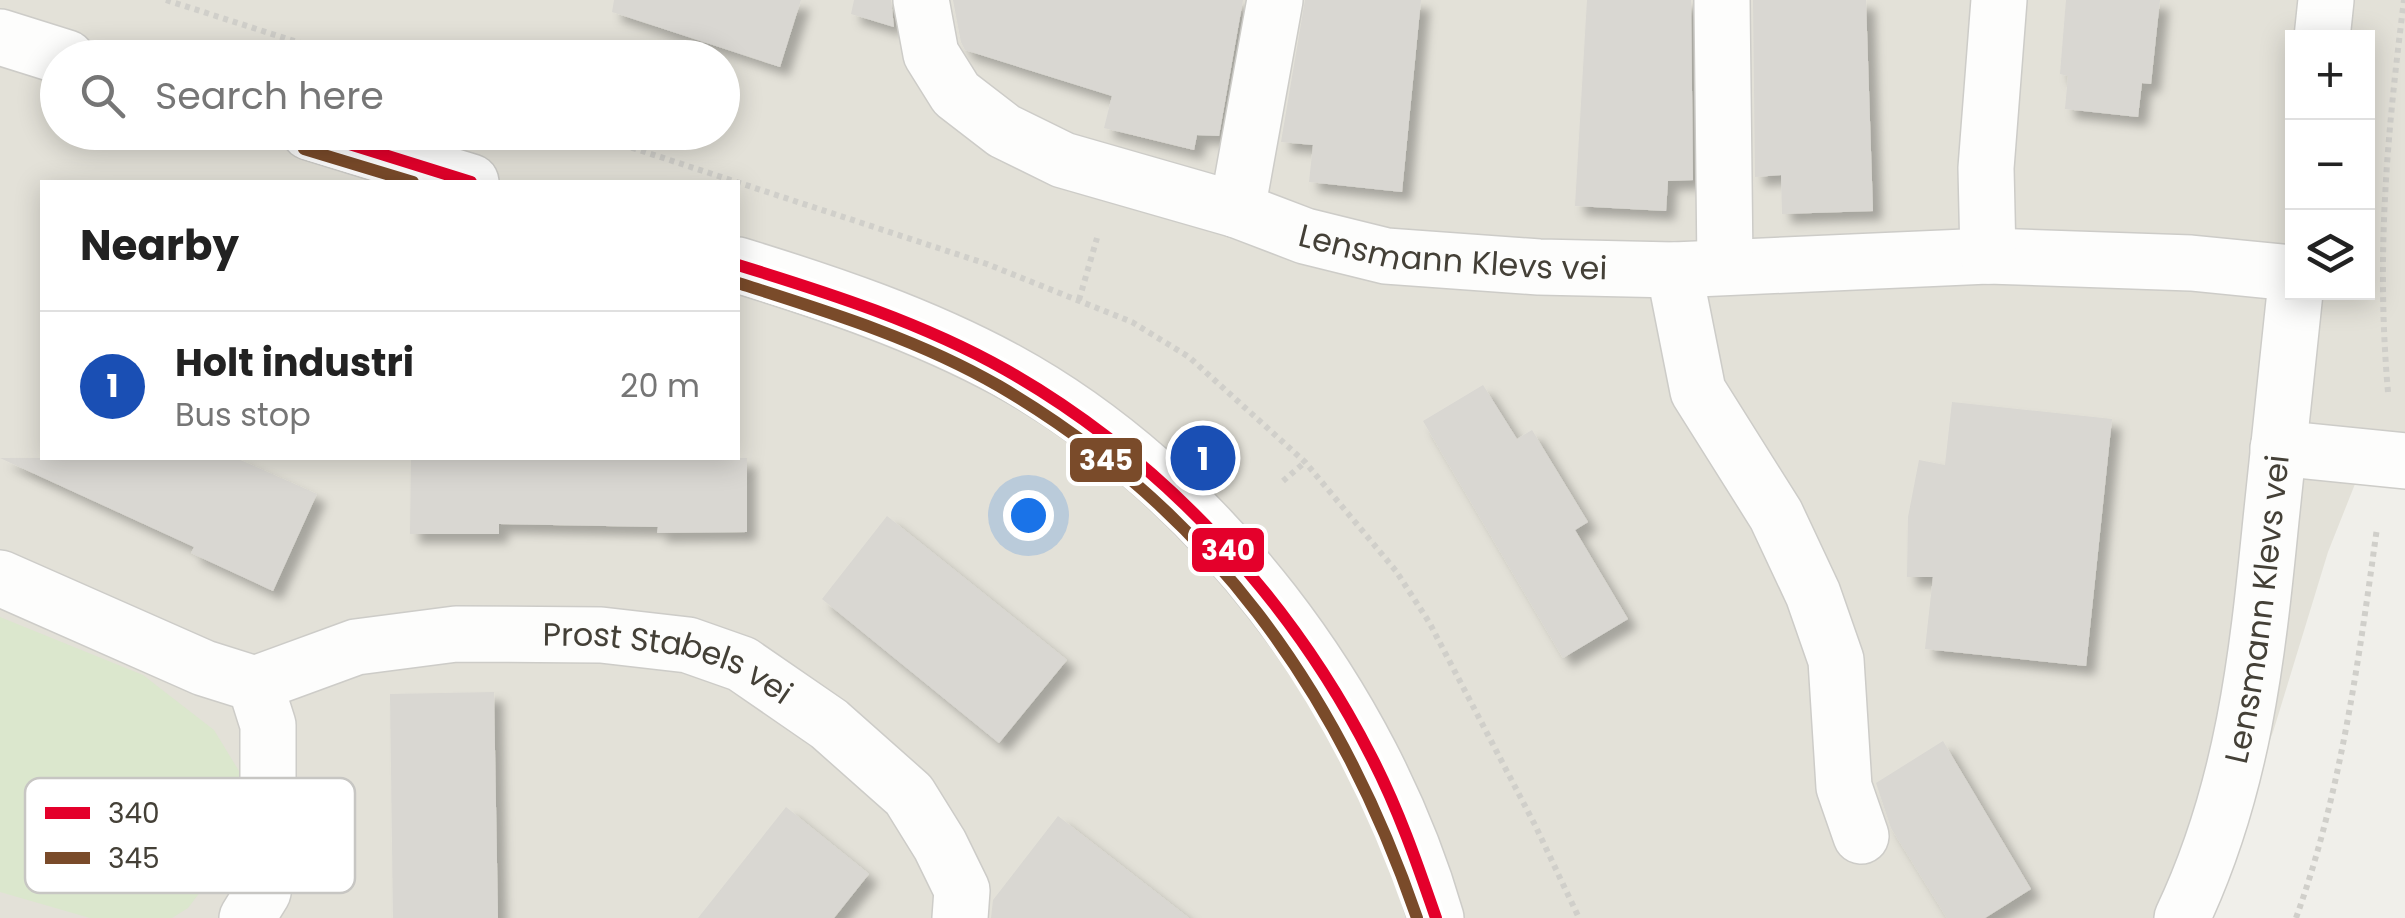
<!DOCTYPE html>
<meta charset="utf-8">
<style>
body{margin:0;font-family:Poppins,sans-serif;background:#f6f6f6;color:#222}
.controls{position:absolute;right:30px;top:30px;display:grid;overflow:hidden;border-radius:0px;box-shadow:0 5px 25px #0003}
.controls button{width:90px;height:90px;display:grid;place-items:center;padding:0;border:0;border-bottom:2px solid #e0e0e0;background:#fff;color:#222;font:50px sans-serif}
.you{position:absolute;left:1028px;top:515px;width:35px;height:35px;margin:-25px;border:8px solid #fff;border-radius:50%;background:#1a73e8;box-shadow:0 0 0 15px #1a73e833}
.badge{display:grid;place-items:center;width:65px;height:65px;border-radius:50%;background:#0b8043;color:#fff;font-size:32px;font-weight:700}
.pin{position:absolute;translate:-50% -50%;border:5px solid #fff;box-shadow:0 2px 10px #0006}
.list{margin:0;padding:0;list-style:none}
h2{display:flex;justify-content:space-between;align-items:center;height:130px;margin:0;padding:0 40px;font-size:42px}
h2 small{font-size:32px;font-weight:400;color:#767676}
.list li{display:grid;grid-template-columns:65px 1fr auto;gap:30px;align-items:center;box-sizing:border-box;height:150px;padding:0 40px;border-top:2px solid #e0e0e0}
.list b{display:block;font-size:38px;white-space:nowrap}
.list p{margin:0;font-size:32px;white-space:nowrap;color:#767676}
.list em{font-size:32px;font-style:normal;color:#767676}
.icon{flex:none;width:55px;height:55px;fill:none;stroke:currentColor;stroke-width:2;stroke-linecap:round;stroke-linejoin:round}
.map{position:relative;flex:none;width:2405px;height:918px;overflow:hidden}
.search{position:absolute;background:#fff;box-shadow:0 5px 25px #0003;left:40px;top:40px;width:700px;height:110px;display:flex;align-items:center;gap:25px;box-sizing:border-box;padding:0 35px;border-radius:55px;color:#767676;font-size:38px}
.panel{position:absolute;background:#fff;box-shadow:0 5px 25px #0003;left:40px;top:180px;width:700px;height:280px;border-radius:0px}
.map>svg:first-child{display:block}
.residential{fill:#e3e1d8;fill-rule:evenodd}
.green{fill:#dbe7cd}
.building{fill:#d9d7d2;filter:url(#shadow)}
.lines{fill:none;stroke-linecap:round;stroke-linejoin:round}
.minor-casing{stroke:#cdccc8;stroke-width:58}
.tertiary-casing{stroke:#cdccc8;stroke-width:58}
.path{stroke:#d0cfca;stroke-width:6;stroke-dasharray:5 5;stroke-linecap:butt}
.minor{stroke:#fdfdfc;stroke-width:55}
.tertiary{stroke:#fdfdfc;stroke-width:55}
.bus-1-casing{stroke:#fff;stroke-width:20}
.bus-2-casing{stroke:#fff;stroke-width:20}
.bus-1{stroke:#e4002b;stroke-width:12}
.bus-2{stroke:#7a4b2a;stroke-width:12}
.labels{text-anchor:middle;stroke-width:9;stroke-linejoin:round;paint-order:stroke}
.street-label{font-size:32px;fill:#444037;stroke:#fff}
.key{fill:#fff;stroke:#c7c6c3;stroke-width:2.5}
.key-label{font-size:28px;fill:#444037}
.line-badge{stroke:#fff;stroke-width:4}
.badge-label{font-size:28px;text-anchor:middle;font-weight:bold;fill:#fff}
</style>
<div class="map">
<svg width="2405" height="918" viewBox="0 0 2405 918">
<defs>
<filter id="shadow"><feDropShadow dx="9" dy="9" stdDeviation="5" flood-color="#0004"/></filter>
</defs>
<rect width="100%" height="100%" fill="#f0efea"/>
<path class="residential" d="M0 0H2405V487L2355 484 2328 552 2273 732 2199 918H0ZM2292 38H2368V292H2292ZM58 58H722V132H58ZM42 182H738V458H42Z"/>
<polygon class="green" points="0,617 143,675 214,730 239,771 244,810 233,849 188,908 172,918 90,918 0,892"/>
<g class="building">
<polygon points="614,0 801,0 780,67 612,12"/>
<polygon points="854,0 891,0 894,27 851,14"/>
<polygon points="953,0 1243,0 1219,136 1197,135 1194,150 1104,128 1112,96 965,50 961,42"/>
<polygon points="1305,0 1421,0 1402,192 1309,182 1313,145 1281,142"/>
<polygon points="1587,0 1691,0 1693,180 1668,181 1666,211 1575,206"/>
<polygon points="1753,0 1866,0 1873,211 1782,214 1781,175 1755,177"/>
<polygon points="2066,0 2160,0 2151,84 2142,83 2138,117 2065,109 2068,76 2060,74"/>
<polygon points="1483,385 1517,439 1532,430 1588,522 1575,530 1628,619 1563,658 1423,421"/>
<polygon points="1952,402 2112,419 2086,666 1925,649 1933,577 1907,577 1908,517 1919,460 1945,465"/>
<polygon points="0,458 236,458 317,494 273,591 191,553 194,547"/>
<polygon points="411,458 747,458 747,532 657,533 658,527 499,524 499,534 410,534"/>
<polygon points="887,516 1067,660 999,743 822,599"/>
<polygon points="494,692 498,918 393,918 390,694"/>
<polygon points="1943,741 2031,889 1985,918 1947,918 1891,828 1876,783"/>
<polygon points="786,807 869,874 834,918 698,918"/>
<polygon points="1058,816 1189,918 991,918 993,900"/>
</g>
<g class="lines">
<defs>
<g id="minor">
<path id="s1" d="M921 0 931 54 956 94 1004 131 1063 160 1237 210 1305 236 1386 256 1539 267 1674 270 1988 256 2191 263 2292 273"/>
<polyline points="1722,0 1725,266"/>
<polyline points="1237,210 1275,0"/>
<polyline points="1988,256 1986,168 1999,0"/>
<polyline points="1674,270 1698,391 1776,515 1813,594 1836,660 1844,787 1861,836"/>
<polyline points="2278,448 2405,461"/>
<polyline points="0,578 204,668 255,684 268,725 268,790 273,837 263,892 247,918"/>
<path id="s2" d="M255 684 356 647 456 634 601 635 688 645 742 664 829 724 909 795 940 845 962 890 960 918"/>
</g>
<g id="tertiary">
<polyline points="0,37 67,58"/>
<polyline points="2322,38 2326,0"/>
<polyline points="309,132 471,182"/>
<path d="M738 265C829 293 921 324 1006 370 1208 480 1373 699 1436 918"/>
<path id="s3" d="M2182 918C2243 789 2257 660 2271 520 2279 444 2287 368 2295 292"/>
</g>
</defs>
<use href="#minor" class="minor-casing"/>
<use href="#tertiary" class="tertiary-casing"/>
<g class="path">
<polyline points="166,0 347,58"/>
<polyline points="584,132 987,264 1132,322 1189,357 1305,462 1396,571 1429,622 1535,825 1579,918"/>
<polyline points="1079,300 1097,238"/>
<path d="M2388 392C2376 255 2387 135 2404 0"/>
<polyline points="1283,481 1305,462"/>
<path d="M2296 918C2341 794 2359 658 2377 528"/>
</g>
<use href="#minor" class="minor"/>
<use href="#tertiary" class="tertiary"/>
<defs>
<g id="bus-1">
<polyline points="311,132 471,182"/>
<path d="M738 265C829 293 923 323 1006 370 1161 458 1290 597 1371 756 1398 808 1417 863 1436 918"/>
</g>
<g id="bus-2">
<polyline points="304,149 413,182"/>
<path d="M738 283C826 311 918 339 999 386 1209 509 1339 691 1417 918"/>
</g>
</defs>
<use href="#bus-1" class="bus-1-casing"/>
<use href="#bus-2" class="bus-2-casing"/>
<use href="#bus-1" class="bus-1"/>
<use href="#bus-2" class="bus-2"/>
</g>
<g class="labels">
<g class="street-label">
<text dy="11" stroke="none"><textPath href="#s1" startOffset="632">Lensmann Klevs vei</textPath></text>
<text dy="11" stroke="none"><textPath href="#s3" startOffset="320">Lensmann Klevs vei</textPath></text>
<text dy="11" stroke="none"><textPath href="#s2" startOffset="425">Prost Stabels vei</textPath></text>
</g>
</g>
<rect x="25" y="778" width="330" height="115" rx="15" class="key"/>
<rect x="45" y="807" width="45" height="12" fill="#e4002b"/>
<rect x="45" y="852" width="45" height="12" fill="#7a4b2a"/>
<g class="key-label">
<text x="108" y="823">340</text>
<text x="108" y="868">345</text>
</g>
<g class="line-badge">
<rect x="1068" y="436" width="76" height="48" rx="10" fill="#7a4b2a"/>
<rect x="1190" y="526" width="76" height="48" rx="10" fill="#e4002b"/>
</g>
<g class="badge-label">
<text x="1106" y="470">345</text>
<text x="1228" y="560">340</text>
</g>
</svg>
<div class="controls">
<button>+</button>
<button>−</button>
<button><svg class="icon" aria-label="layers" viewBox="0 0 24 24"><path d="M12 4l9 5-9 5-9-5zM3 14l9 5 9-5"/></svg></button>
</div>
<div class="you"></div>
<div class="pin badge" style="left:1203px;top:458px;background:#1a4fb4">1</div>
<div class="search"><svg class="icon" aria-label="search" viewBox="0 0 24 24"><circle cx="10" cy="10" r="6"/><path d="M15 15l6 6"/></svg>Search here</div>
<section class="panel">
<h2>Nearby<small></small></h2>
<ul class="list">
<li><span class="badge" style="background:#1a4fb4">1</span><div><b>Holt industri</b><p>Bus stop</p></div><em>20 m</em></li>
</ul>
</section>
</div>
